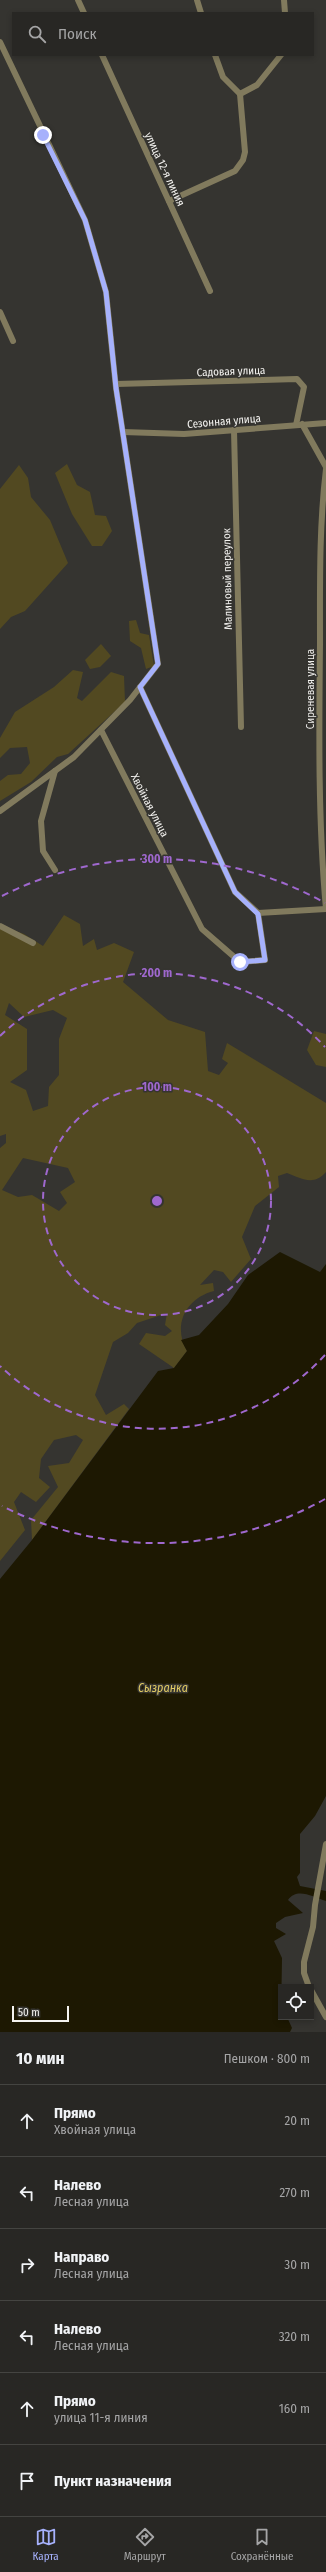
<!DOCTYPE html>
<html lang="ru">
<meta charset="utf-8">
<style>
body{margin:0;font-family:"Fira Sans Condensed",sans-serif;background:#343331;color:#f1f3f6}
.controls{position:absolute;right:12px;bottom:12px;display:grid;overflow:hidden;border-radius:0px;box-shadow:0 2px 6px #0003}
.controls button{width:36px;height:36px;display:grid;place-items:center;padding:0;border:0;border-bottom:1px solid #444441;background:#282724;color:#f1f3f6;font:20px sans-serif}
.scale{position:absolute;left:12px;bottom:10px;width:57px;box-sizing:border-box;padding-left:4px;border:2px solid #f4f3f0;border-top:0;font-size:11px;line-height:14px;white-space:nowrap;color:#f4f3f0;-webkit-text-stroke:3px #353430;paint-order:stroke}
.stop{position:absolute;width:12px;height:12px;margin:-9px;border:3px solid #a6b1fc;border-radius:50%;background:#fff}
.stop.end{background:#a6b1fc;border-color:#fff;box-shadow:0 1px 4px #0008}
.list{margin:0;padding:0;list-style:none}
h2{display:flex;justify-content:space-between;align-items:center;height:52px;margin:0;padding:0 16px;font-size:17px}
h2 small{font-size:13px;font-weight:400;color:#a5a5a6}
.list li{display:grid;grid-template-columns:26px 1fr auto;gap:12px;align-items:center;box-sizing:border-box;height:72px;padding:0 16px;border-top:1px solid #444441}
.list b{display:block;font-size:15px;white-space:nowrap}
.list p{margin:0;font-size:13px;white-space:nowrap;color:#a5a5a6}
.list em{font-size:13px;font-style:normal;color:#a5a5a6}
.icon{flex:none;width:22px;height:22px;fill:none;stroke:currentColor;stroke-width:2;stroke-linecap:round;stroke-linejoin:round}
.map{position:relative;flex:none;width:326px;height:2032px;overflow:hidden}
.search{position:absolute;background:#282724;box-shadow:0 2px 6px #0003;left:12px;right:12px;top:12px;height:44px;display:flex;align-items:center;gap:10px;box-sizing:border-box;padding:0 14px;border-radius:0px;color:#a5a5a6;font-size:15px}
.sheet{height:484px;background:#282724}
nav{display:flex;justify-content:space-around;align-items:center;box-sizing:border-box;height:56px;border-top:1px solid #444441;background:#282724;font-size:11px;color:#a5a5a6}
nav a{display:grid;justify-items:center;gap:2px}
nav .on{color:#a6b1fc}
.map>svg:first-child{display:block}
.green{fill:#524921;fill-rule:evenodd}
.water{fill:#1d1802}
.lines{fill:none;stroke-linecap:round;stroke-linejoin:round}
.street{stroke:#817a5d;stroke-width:6}
.route{stroke:#a6b1fc;stroke-width:5}
.ring{fill:none;stroke:#9f68ce;stroke-width:2;stroke-dasharray:7 5}
.labels{text-anchor:middle;stroke-width:3;stroke-linejoin:round;paint-order:stroke}
.street-label{font-size:11px;fill:#f4f3f0;stroke:#353430}
.water-label{font-size:12px;font-style:italic;fill:#e1ca64;stroke:#353430}
.centre{fill:#9f68ce;stroke:#353430;stroke-width:2}
.ring-label{font-size:12px;text-anchor:middle;font-weight:bold;fill:#9f68ce;stroke:#353430;stroke-width:3;stroke-linejoin:round;paint-order:stroke}
</style>
<div class="map">
<svg width="326" height="2032" viewBox="0 0 326 2032">
<rect width="100%" height="100%" fill="#353430"/>
<g class="green">
<polygon points="67,464 77,485 90,492 95,515 106,516 112,531 102,546 92,546 72,514 55,473"/>
<polygon points="19,465 28,478 31,497 50,520 68,563 25,611 11,617 0,629 0,489"/>
<polygon points="136,620 140,633 149,635 154,666 146,669 141,648 130,641 129,621"/>
<polygon points="101,644 111,656 100,667 90,669 85,660"/>
<polygon points="73,670 83,672 77,698 82,701 111,672 124,676 125,702 68,754 57,757 31,782 0,801 0,781 8,775 21,774 30,763 27,747 10,748 0,758 0,738 15,712 54,687"/>
<path d="M64 915 80 924 83 946 94 939 97 950 114 943 134 952 123 982 168 1020 205 1032 208 1071 219 1075 228 1063 222 1059 227 1043 326 1103V1172C314 1186 302 1179 287 1173L278 1176 279 1187 255 1206 242 1237 251 1259 231 1282 223 1272 214 1270 200 1285 213 1283 214 1291C186 1298 172 1325 187 1351L174 1368 139 1344 146 1333 165 1336 172 1331 165 1325 167 1313 137 1323 128 1333 113 1342 95 1395 106 1415 124 1404 129 1409 32 1540 31 1520 58 1487 48 1466 69 1463 83 1440 76 1435 54 1440 41 1459 39 1478 50 1487 36 1502 21 1492 14 1502 25 1530 0 1561V1148L6 1143V1134L0 1136V925L24 934 43 946ZM9 1003 24 1017 53 1010 67 1018 59 1039V1075L49 1087 48 1106 33 1111 26 1090 10 1082 27 1070V1029L5 1015ZM23 1158 68 1168 75 1182 60 1192 67 1203 59 1211 32 1195 18 1197 2 1190Z"/>
<polygon points="314,1031 326,1034 326,1067 316,1065 307,1050"/>
</g>
<path class="water" d="M280 1252 320 1272 326 1264V1796L315 1816 300 1834V1873L297 1877 300 1886 326 1891V1901C313 1897 297 1887 288 1900L303 1913 285 1917 276 1923V1928L286 1934 274 1941 282 1958 281 2017H287L292 2028 290 2032H0V1579L32 1540 158 1371 174 1368 187 1351 181 1340 199 1335 228 1304 248 1275Z"/>
<g class="lines">
<g class="street">
<polyline points="78,0 84,13"/>
<polyline points="197,0 201,13"/>
<polyline points="284,0 285,13"/>
<polyline points="0,42 85,220 106,292 116,388 158,664 130,700 74,757 0,811"/>
<polyline points="102,55 210,291"/>
<polyline points="215,55 223,77 240,94 257,85 281,55"/>
<polyline points="169,201 235,171 243,160 245,152 240,94"/>
<polyline points="0,312 13,341"/>
<polyline points="116,384 297,379 304,387 296,425"/>
<polyline points="302,424 326,467"/>
<polyline points="234,430 241,727"/>
<polyline points="123,432 184,434 326,423"/>
<polyline points="101,730 202,929 240,962 265,960 258,913 235,892 140,687"/>
<polyline points="55,771 41,821 43,851 55,870"/>
<path d="M326 909C318 821 319 733 320 644 320 585 319 527 326 469"/>
<polyline points="258,913 326,909"/>
<polyline points="0,926 33,943"/>
<polyline points="309,1987 304,1973 304,1962 313,1927 315,1905 326,1844"/>
<polyline points="311,1990 326,2017"/>
</g>
</g>
<g class="lines">
<polyline class="route" points="43,135 85,220 106,292 116,388 158,664 140,687 235,892 258,914 265,960 240,962"/>
</g>
<g class="ring">
<circle cx="157" cy="1201" r="114"/>
<path d="M325 1355A228 228 0 0 1 0 1366M0 1036A228 228 0 0 1 325 1047"/>
<path d="M325 1499A342 342 0 0 1 2 1506M2 896A342 342 0 0 1 325 903"/>
</g>
<g class="labels">
<g class="street-label">
<text transform="translate(165 169) rotate(65)" y="4">улица 12-я линия</text>
<text transform="translate(231 371) rotate(-2)" y="4">Садовая улица</text>
<text transform="translate(224 421) rotate(-5)" y="4">Сезонная улица</text>
<text transform="translate(227 579) rotate(-91)" y="4">Малиновый переулок</text>
<text transform="translate(310 689) rotate(-90)" y="4">Сиреневая улица</text>
<text transform="translate(150 805) rotate(63)" y="4">Хвойная улица</text>
</g>
<g class="water-label">
<text x="163" y="1692">Сызранка</text>
</g>
</g>
<circle cx="157" cy="1201" r="6" class="centre"/>
<g class="ring-label">
<text x="157" y="863">300 m</text>
<text x="157" y="977">200 m</text>
<text x="157" y="1091">100 m</text>
</g>
</svg>
<div class="controls">
<button><svg class="icon" aria-label="locate" viewBox="0 0 24 24"><circle cx="12" cy="12" r="6"/><path d="M12 2v4M12 18v4M2 12h4M18 12h4"/></svg></button>
</div>
<div class="scale">50 m</div>
<div class="stop" style="left:240px;top:962px"></div>
<div class="stop end" style="left:43px;top:135px"></div>
<div class="search"><svg class="icon" aria-label="search" viewBox="0 0 24 24"><circle cx="10" cy="10" r="6"/><path d="M15 15l6 6"/></svg>Поиск</div>
</div>
<section class="sheet">
<h2>10 мин<small>Пешком · 800 m</small></h2>
<ul class="list">
<li><svg class="icon" aria-label="ahead" viewBox="0 0 24 24"><path d="M12 20V5M6 11l6-6 6 6"/></svg><div><b>Прямо</b><p>Хвойная улица</p></div><em>20 m</em></li>
<li><svg class="icon" aria-label="left" viewBox="0 0 24 24"><path d="M17 20v-9H6M10 6l-5 5 5 5"/></svg><div><b>Налево</b><p>Лесная улица</p></div><em>270 m</em></li>
<li><svg class="icon" aria-label="right" viewBox="0 0 24 24"><path d="M7 20v-9h11M14 6l5 5-5 5"/></svg><div><b>Направо</b><p>Лесная улица</p></div><em>30 m</em></li>
<li><svg class="icon" aria-label="left" viewBox="0 0 24 24"><path d="M17 20v-9H6M10 6l-5 5 5 5"/></svg><div><b>Налево</b><p>Лесная улица</p></div><em>320 m</em></li>
<li><svg class="icon" aria-label="ahead" viewBox="0 0 24 24"><path d="M12 20V5M6 11l6-6 6 6"/></svg><div><b>Прямо</b><p>улица 11-я линия</p></div><em>160 m</em></li>
<li><svg class="icon" aria-label="arrive" viewBox="0 0 24 24"><path d="M6 21V4h12l-3 4 3 4H6"/></svg><div><b>Пункт назначения</b></div></li>
</ul>
</section>
<nav>
<a class="on"><svg class="icon" aria-label="map" viewBox="0 0 24 24"><path d="M3 6l6-2 6 2 6-2v14l-6 2-6-2-6 2zM9 4v14M15 6v14"/></svg>Карта</a>
<a><svg class="icon" aria-label="directions" viewBox="0 0 24 24"><path d="M12 3l9 9-9 9-9-9zM9 14v-3h6M13 9l2 2-2 2"/></svg>Маршрут</a>
<a><svg class="icon" aria-label="saved" viewBox="0 0 24 24"><path d="M7 4h10v16l-5-4-5 4z"/></svg>Сохранённые</a>
</nav>
